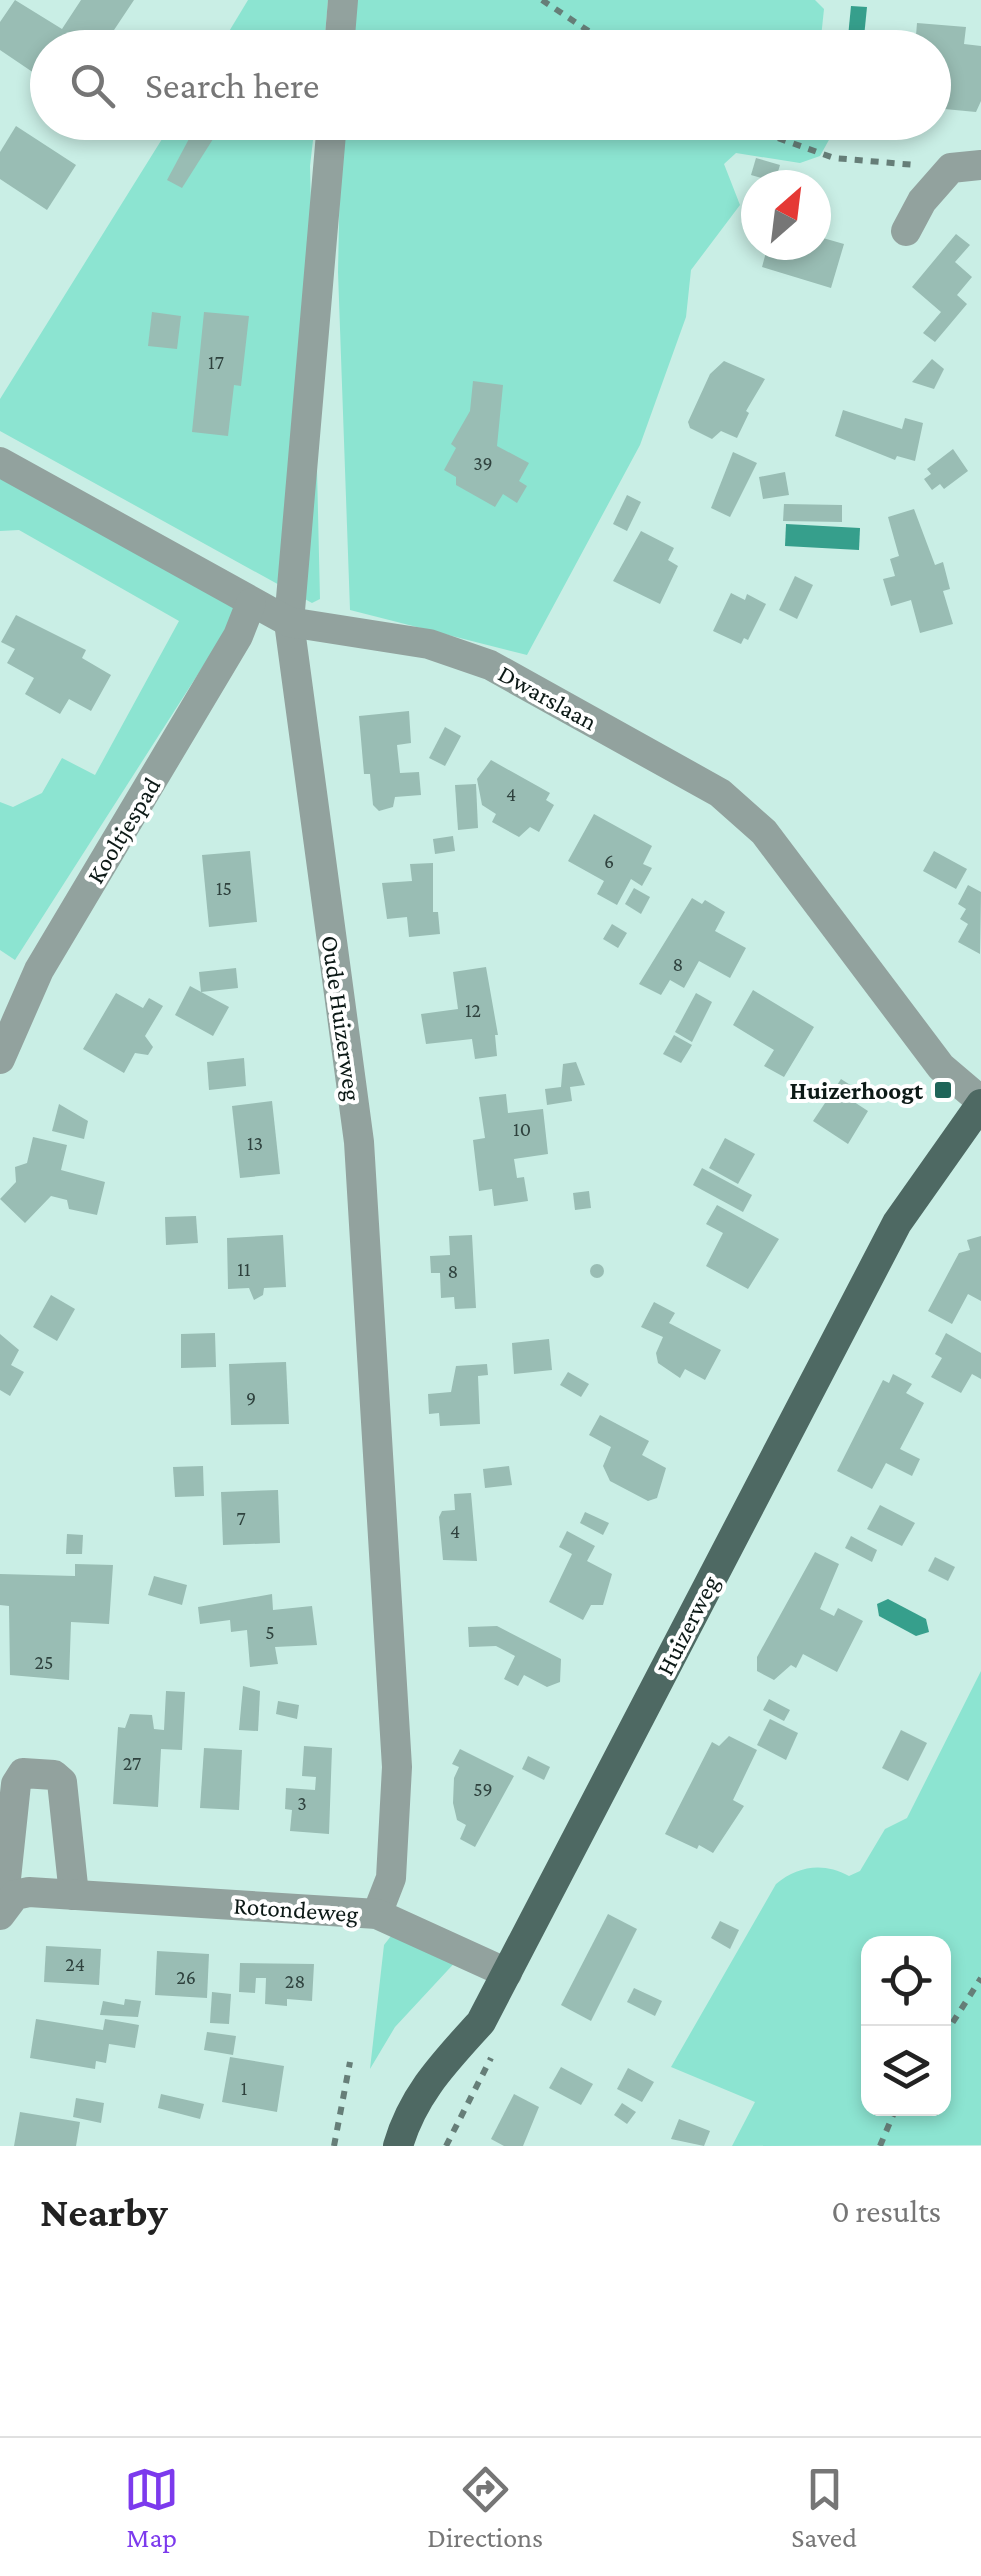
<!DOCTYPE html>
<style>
body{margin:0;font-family:"Crimson Pro",serif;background:#f2f2f2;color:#222}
.controls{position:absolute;right:30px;bottom:30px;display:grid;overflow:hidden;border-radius:20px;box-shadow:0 5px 15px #0003}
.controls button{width:90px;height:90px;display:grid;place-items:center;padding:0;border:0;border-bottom:2px solid #e0e0e0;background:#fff;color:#222;font:50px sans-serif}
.compass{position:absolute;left:741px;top:170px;width:90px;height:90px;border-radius:50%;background:#fff;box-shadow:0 5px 15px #0003;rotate:28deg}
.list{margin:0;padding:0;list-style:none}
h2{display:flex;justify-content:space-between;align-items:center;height:130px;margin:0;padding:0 40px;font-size:42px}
h2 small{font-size:32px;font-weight:400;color:#767676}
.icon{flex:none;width:55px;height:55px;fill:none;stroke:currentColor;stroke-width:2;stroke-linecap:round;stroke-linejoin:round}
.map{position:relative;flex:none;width:981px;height:2146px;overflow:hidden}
.search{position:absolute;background:#fff;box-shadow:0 5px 15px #0003;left:30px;right:30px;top:30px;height:110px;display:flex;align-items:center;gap:25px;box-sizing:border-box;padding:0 35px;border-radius:55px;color:#767676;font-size:38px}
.sheet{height:290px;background:#fff}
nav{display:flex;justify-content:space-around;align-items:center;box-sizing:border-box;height:140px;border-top:2px solid #e0e0e0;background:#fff;font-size:28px;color:#767676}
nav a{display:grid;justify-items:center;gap:5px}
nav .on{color:#7c3aed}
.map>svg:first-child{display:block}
.green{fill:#8ce4d1;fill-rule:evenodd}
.water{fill:#369f8c}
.building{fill:#99bdb4}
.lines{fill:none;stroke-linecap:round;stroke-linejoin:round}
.path{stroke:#667e78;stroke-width:6;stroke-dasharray:8 8;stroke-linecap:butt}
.minor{stroke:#92a29e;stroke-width:30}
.major{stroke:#4e6963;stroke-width:30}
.poi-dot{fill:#1f6559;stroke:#fff;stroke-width:4}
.labels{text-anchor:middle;stroke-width:8;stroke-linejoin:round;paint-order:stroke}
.number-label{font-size:20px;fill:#2f423e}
.street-label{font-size:25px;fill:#0c1916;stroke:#fff}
.poi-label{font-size:25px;font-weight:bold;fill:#0c1916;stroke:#fff;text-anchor:end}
</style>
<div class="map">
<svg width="981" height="2146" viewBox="0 0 981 2146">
<rect width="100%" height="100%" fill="#c9eee5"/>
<g class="green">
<polygon points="248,0 328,0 324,47 219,48"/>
<polygon points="355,0 815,0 824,9 820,47 350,48"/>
<polygon points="813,122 835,129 820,156 800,163 736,153 724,164 740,205 691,270 686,317 640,445 527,655 350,610 338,272 341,123"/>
<polygon points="172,123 315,123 310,166 320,599 312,603 0,431 0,399"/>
<polygon points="0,469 239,610 15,960 0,950 0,802 13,807 42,793 62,758 95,775 179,621 19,530 0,531"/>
<path d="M981 1671V2145L732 2146 755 2102 671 2067 776 1884C798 1866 823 1862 849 1876L860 1871 885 1829 907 1818ZM868 1944H944V2108H868Z"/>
<polygon points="391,1936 460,1957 395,2027 370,2069 384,1945"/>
</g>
<g class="water">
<polygon points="851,6 867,7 863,47 847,47"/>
<polygon points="786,524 860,528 859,550 785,546"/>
<polygon points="888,1599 926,1619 929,1632 916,1636 879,1616 877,1604"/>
</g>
<g class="building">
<polygon points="15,0 62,29 81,0 134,0 102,48 48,48 48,57 34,73 0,50 0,22"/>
<polygon points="917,23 966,27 964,44 981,46 981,101 976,112 934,108 934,76 938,76 940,58 934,58 934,48 915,48"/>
<polygon points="198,122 220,128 182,188 167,180"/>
<polygon points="16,126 76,165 47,210 0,179 0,152"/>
<polygon points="756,158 780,165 775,182 751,175"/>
<polygon points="956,234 970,245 955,262 972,277 957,295 967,304 935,342 923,333 941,312 912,287"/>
<polygon points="816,236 844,244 831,288 762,267 768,245 816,245"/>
<polygon points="152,312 181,316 177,349 148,346"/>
<polygon points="204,312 249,316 241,386 234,385 228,436 192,432"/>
<polygon points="932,359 944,369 934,389 912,382"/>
<polygon points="724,361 765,379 746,411 749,413 737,438 721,431 712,439 690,428 688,422 710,374"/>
<polygon points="473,381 503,385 497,446 529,463 519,481 527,486 517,503 503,494 495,507 456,485 456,477 444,470 456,448 451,444 470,411"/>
<polygon points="843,410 902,429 905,418 923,423 915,461 897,456 895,460 835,436"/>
<polygon points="953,449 968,471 944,489 940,484 932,490 924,479 931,474 927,469"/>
<polygon points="733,452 757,463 730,517 711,508"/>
<polygon points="785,472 789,495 763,499 759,477"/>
<polygon points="627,495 641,502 627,531 613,524"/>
<polygon points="784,504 842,505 842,522 783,521"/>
<polygon points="914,509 935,565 943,562 950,589 943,591 953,624 920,633 911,600 891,606 883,579 895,576 890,559 899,556 888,517"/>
<polygon points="641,531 674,548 668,560 678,566 660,604 613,581"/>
<polygon points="795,576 813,585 797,619 779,610"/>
<polygon points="731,593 745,600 747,594 766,604 748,640 744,638 741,644 713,631"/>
<polygon points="16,615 86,650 82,658 111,675 91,711 69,699 60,714 25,694 34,678 7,663 15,649 1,642"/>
<polygon points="409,711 411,743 397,745 400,773 419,772 421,795 395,797 393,807 379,811 373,805 370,774 364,774 359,716"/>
<polygon points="445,727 461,736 445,766 429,758"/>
<polygon points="491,760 550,793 546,800 554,805 539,832 530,827 519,837 492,822 496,814 482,805 477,779"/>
<polygon points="476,784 478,828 458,830 455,785"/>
<polygon points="594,814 652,846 643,864 652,868 642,886 631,879 617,905 597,894 604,881 568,861"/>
<polygon points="453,836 455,851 435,854 433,839"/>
<polygon points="250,851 257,922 209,927 202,855"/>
<polygon points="934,851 967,869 956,889 923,871"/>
<polygon points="433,863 433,912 438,912 440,934 409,937 407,917 387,919 382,883 412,881 410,864"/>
<polygon points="968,885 981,892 980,954 958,942 968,924 960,919 966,909 958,904"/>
<polygon points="634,888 650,897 641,914 625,904"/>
<polygon points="692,898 702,904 705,900 725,912 715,931 746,948 730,978 699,961 684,988 670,980 661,995 639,984"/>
<polygon points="612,924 627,933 618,948 603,939"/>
<polygon points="486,967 498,1035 495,1035 497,1056 475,1059 472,1039 426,1044 421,1014 458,1009 453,972"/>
<polygon points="236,968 238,988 201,992 199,972"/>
<polygon points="190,986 229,1007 213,1036 175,1015"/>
<polygon points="753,990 814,1027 784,1077 764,1066 774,1050 733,1025"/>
<polygon points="116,993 143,1008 149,998 163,1006 145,1036 153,1047 148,1055 135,1053 124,1073 83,1049"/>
<polygon points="696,993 712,1002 692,1042 675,1032"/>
<polygon points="674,1035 692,1045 681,1063 663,1054"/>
<polygon points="244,1058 246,1086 209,1090 207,1062"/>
<polygon points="576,1062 585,1085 570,1087 572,1101 547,1105 545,1089 561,1087 563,1064"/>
<polygon points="841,1079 855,1088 848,1098 868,1111 848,1144 813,1121"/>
<polygon points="506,1094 508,1113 543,1109 548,1154 514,1159 517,1178 524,1177 528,1201 494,1206 492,1189 479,1191 473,1140 485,1138 479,1097"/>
<polygon points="272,1101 280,1174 240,1178 232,1106"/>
<polygon points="59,1104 88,1121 84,1139 52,1131"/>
<polygon points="33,1137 67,1145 61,1170 105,1182 97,1215 69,1209 67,1200 51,1196 25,1223 0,1199 16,1182 15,1167 27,1163"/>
<polygon points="725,1138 755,1154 738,1184 709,1168"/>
<polygon points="702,1168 752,1195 743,1212 693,1185"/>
<polygon points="589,1191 591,1208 575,1210 573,1193"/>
<polygon points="717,1205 779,1239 748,1289 706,1266 723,1233 706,1224"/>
<polygon points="196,1216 198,1243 166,1245 165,1217"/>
<polygon points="283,1235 286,1287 264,1288 263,1295 254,1300 249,1288 228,1289 227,1238"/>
<polygon points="472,1235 476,1308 455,1309 454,1297 441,1298 440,1273 431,1273 430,1256 450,1255 449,1236"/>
<polygon points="981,1236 981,1301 968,1294 952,1324 928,1311 959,1253 970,1250 967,1240"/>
<circle cx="597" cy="1271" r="7"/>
<polygon points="51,1295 75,1309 57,1341 33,1327"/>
<polygon points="654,1302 675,1313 669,1323 721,1350 705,1380 685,1369 680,1378 658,1363 656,1353 663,1337 641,1327"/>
<polygon points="215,1333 216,1367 181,1368 181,1334"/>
<polygon points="946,1333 981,1353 981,1379 972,1374 961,1393 931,1377 942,1358 935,1354"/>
<polygon points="0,1334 19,1350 11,1365 24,1372 10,1396 0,1390"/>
<polygon points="549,1339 552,1370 514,1374 512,1343"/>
<polygon points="286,1362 289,1424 231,1425 229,1364"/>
<polygon points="487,1364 488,1375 478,1376 480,1424 440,1426 439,1413 429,1414 428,1394 451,1392 456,1366"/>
<polygon points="568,1372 589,1384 581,1397 560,1385"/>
<polygon points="893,1374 912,1384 906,1393 924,1403 900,1449 920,1459 912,1476 886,1463 872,1489 837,1471 883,1380 889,1383"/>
<polygon points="600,1415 649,1441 642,1455 666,1468 657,1498 648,1501 610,1481 603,1466 611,1447 589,1435"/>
<polygon points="203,1466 204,1496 175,1497 173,1467"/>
<polygon points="509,1466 512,1485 485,1488 483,1469"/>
<polygon points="278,1490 280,1543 223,1545 221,1492"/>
<polygon points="471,1493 477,1561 443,1560 439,1517 442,1511 455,1510 454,1494"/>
<polygon points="880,1505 915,1523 902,1546 867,1529"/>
<polygon points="585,1512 609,1523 603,1535 580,1523"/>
<polygon points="567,1531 595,1546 587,1561 612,1574 603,1605 591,1605 583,1620 549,1602 572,1554 559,1547"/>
<polygon points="67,1534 83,1535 82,1554 66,1554"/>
<polygon points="851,1536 877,1550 872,1562 845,1548"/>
<polygon points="815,1552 839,1564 820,1609 834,1616 838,1608 863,1621 837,1672 803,1654 796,1668 791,1665 774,1680 757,1671 757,1657"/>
<polygon points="935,1557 955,1567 948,1581 928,1571"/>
<polygon points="75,1564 113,1565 109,1624 71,1622 69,1680 10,1675 9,1606 0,1605 0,1574 75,1576"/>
<polygon points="154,1576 187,1585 182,1605 148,1595"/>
<polygon points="272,1594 273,1610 312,1606 317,1645 275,1647 278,1664 250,1667 247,1630 231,1632 230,1620 200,1624 198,1607"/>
<polygon points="497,1626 561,1659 560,1682 547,1687 524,1675 518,1686 504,1679 515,1656 496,1646 469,1647 468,1627"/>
<polygon points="243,1686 260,1691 258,1731 239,1730"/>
<polygon points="166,1691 185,1692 182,1750 161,1749 158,1807 113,1804 118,1727 125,1728 130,1714 152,1715 154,1729 164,1730"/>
<polygon points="769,1699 790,1710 784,1721 763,1710"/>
<polygon points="278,1701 299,1705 297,1719 276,1714"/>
<polygon points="770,1719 798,1733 786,1760 757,1745"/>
<polygon points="901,1730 927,1743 908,1781 882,1768"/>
<polygon points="729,1736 757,1750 733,1800 744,1806 713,1853 699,1845 697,1849 665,1834 712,1742 719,1746"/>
<polygon points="304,1746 332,1748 329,1834 290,1831 292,1810 285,1809 286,1788 315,1790 316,1777 302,1776"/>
<polygon points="204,1748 242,1750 239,1810 200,1808"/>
<polygon points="460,1749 514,1776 475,1847 460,1839 466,1825 457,1820 453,1803 454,1778 459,1767 452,1764"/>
<polygon points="528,1756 550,1767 544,1780 522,1769"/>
<polygon points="608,1914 637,1929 591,2021 561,2005"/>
<polygon points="720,1921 739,1930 730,1949 711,1938"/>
<polygon points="46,1946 101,1949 99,1985 44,1982"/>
<polygon points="157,1951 209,1954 207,1998 155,1995"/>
<polygon points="240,1963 314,1964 312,2001 287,1999 287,2006 265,2004 266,1978 256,1978 255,1993 239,1992"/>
<polygon points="634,1988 662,2001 655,2016 627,2002"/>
<polygon points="212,1992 231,1994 229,2024 210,2023"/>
<polygon points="125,1999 141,2001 138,2017 100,2015 103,2001 124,2005"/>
<polygon points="36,2019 103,2030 105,2019 139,2025 135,2048 109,2044 106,2063 96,2061 95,2069 30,2058"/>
<polygon points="207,2032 236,2036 233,2055 204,2050"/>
<polygon points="230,2057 284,2066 277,2112 222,2102"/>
<polygon points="561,2067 593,2084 581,2105 549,2088"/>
<polygon points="628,2068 654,2082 642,2102 617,2089"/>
<polygon points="161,2094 204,2104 200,2119 158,2108"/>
<polygon points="514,2094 539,2107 523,2146 504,2146 491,2139"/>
<polygon points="76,2098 104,2103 101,2123 73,2117"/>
<polygon points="622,2103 636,2112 627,2124 614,2115"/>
<polygon points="20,2112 80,2122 76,2146 14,2146"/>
<polygon points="679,2119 710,2131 704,2146 671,2139"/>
</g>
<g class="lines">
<g class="path">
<polyline points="542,0 614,48"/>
<polyline points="733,122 834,158 915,165"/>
<polyline points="944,2036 981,1978"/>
<polyline points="334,2146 350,2062"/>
<polyline points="446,2146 491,2058"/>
<polyline points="880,2146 896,2108"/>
</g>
<g class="minor">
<polyline points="339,48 343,0"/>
<polyline points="332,122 289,622 359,1142 397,1767 391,1878 377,1914"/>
<polyline points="906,231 922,201 951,168 981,165"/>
<polyline points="0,462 289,622 429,644 490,665 720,793 764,832 941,1067 981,1101"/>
<polyline points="0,1059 39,970 238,636 251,603"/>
<polyline points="3,1907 16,1784 23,1773 54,1775 62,1782 74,1895"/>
<polyline points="0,1915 15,1895 29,1892 377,1914 507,1973"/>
</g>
<path class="major" d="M398 2146C413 2094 445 2062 481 2022L897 1223 981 1104"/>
</g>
<rect class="poi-dot" x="933" y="1080" width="20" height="20" rx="5"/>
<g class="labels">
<g class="number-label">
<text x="216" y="369">17</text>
<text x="483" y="470">39</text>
<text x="511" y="801">4</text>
<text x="609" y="868">6</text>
<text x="224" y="895">15</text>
<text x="678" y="971">8</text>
<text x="473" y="1017">12</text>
<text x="522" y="1136">10</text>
<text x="255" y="1150">13</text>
<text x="244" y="1276">11</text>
<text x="453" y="1278">8</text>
<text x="251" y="1405">9</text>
<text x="241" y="1525">7</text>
<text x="455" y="1538">4</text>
<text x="270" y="1639">5</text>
<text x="44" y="1669">25</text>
<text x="132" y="1770">27</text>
<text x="483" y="1796">59</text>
<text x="302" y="1810">3</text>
<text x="75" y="1971">24</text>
<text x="186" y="1984">26</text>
<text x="295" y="1988">28</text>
<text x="244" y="2095">1</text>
</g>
<g class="street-label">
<text transform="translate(548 697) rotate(29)" y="9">Dwarslaan</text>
<text transform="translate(123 830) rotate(-59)" y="9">Kooltjespad</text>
<text transform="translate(342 1018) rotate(82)" y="9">Oude Huizerweg</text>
<text transform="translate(687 1625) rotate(-63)" y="9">Huizerweg</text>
<text transform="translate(296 1909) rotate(4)" y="9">Rotondeweg</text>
</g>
<g class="poi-label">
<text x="923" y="1099">Huizerhoogt</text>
</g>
</g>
</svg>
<div class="controls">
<button><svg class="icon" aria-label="locate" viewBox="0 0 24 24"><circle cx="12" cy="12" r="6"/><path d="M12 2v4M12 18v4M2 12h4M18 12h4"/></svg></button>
<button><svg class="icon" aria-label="layers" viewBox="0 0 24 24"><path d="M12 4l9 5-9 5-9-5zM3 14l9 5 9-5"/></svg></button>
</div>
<svg class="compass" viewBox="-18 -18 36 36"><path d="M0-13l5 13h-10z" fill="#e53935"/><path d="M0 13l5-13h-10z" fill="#767676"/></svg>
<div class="search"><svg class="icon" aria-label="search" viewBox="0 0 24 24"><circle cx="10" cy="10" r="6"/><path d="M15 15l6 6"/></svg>Search here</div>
</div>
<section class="sheet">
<h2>Nearby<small>0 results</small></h2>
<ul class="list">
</ul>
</section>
<nav>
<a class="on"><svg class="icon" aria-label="map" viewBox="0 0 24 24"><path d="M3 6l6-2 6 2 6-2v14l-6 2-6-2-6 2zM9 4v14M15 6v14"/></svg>Map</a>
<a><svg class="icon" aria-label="directions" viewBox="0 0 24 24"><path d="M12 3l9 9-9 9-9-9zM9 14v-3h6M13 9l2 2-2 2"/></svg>Directions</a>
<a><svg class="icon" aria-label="saved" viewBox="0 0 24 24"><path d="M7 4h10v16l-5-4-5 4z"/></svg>Saved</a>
</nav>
